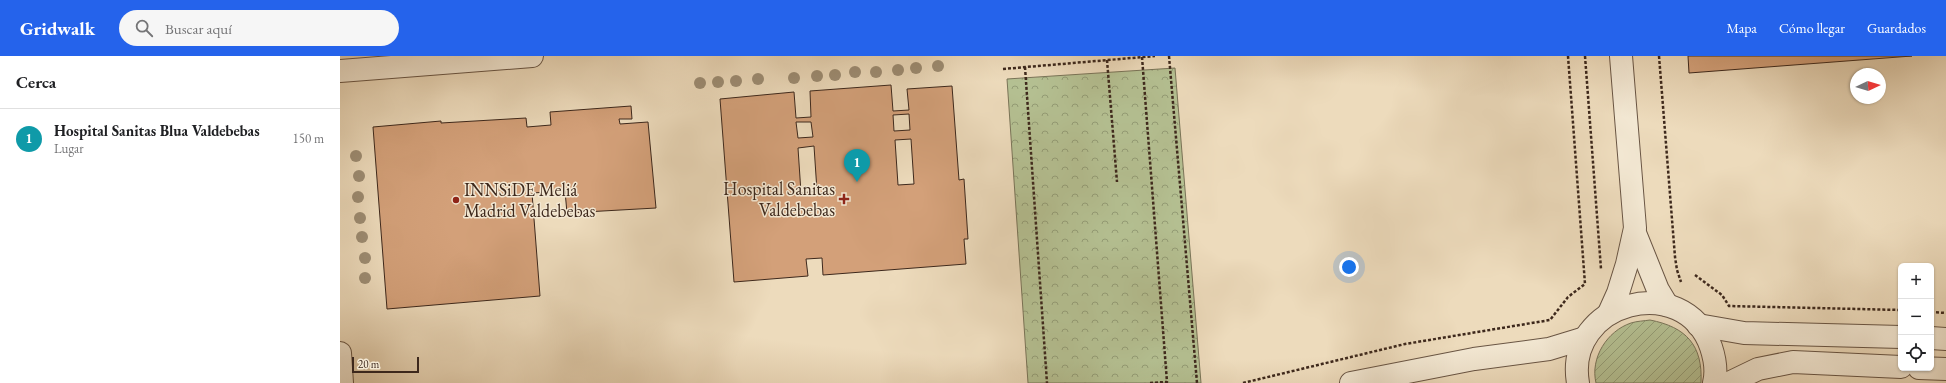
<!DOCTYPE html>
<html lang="es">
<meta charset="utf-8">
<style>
body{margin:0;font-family:"EB Garamond",serif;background:#f6f6f6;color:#202124}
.controls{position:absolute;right:12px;bottom:12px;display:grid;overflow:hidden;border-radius:6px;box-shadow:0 1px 3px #0004}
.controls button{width:36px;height:36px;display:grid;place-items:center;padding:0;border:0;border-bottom:1px solid #e0e0e0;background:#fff;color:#202124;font:20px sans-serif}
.compass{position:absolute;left:1510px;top:12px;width:36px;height:36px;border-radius:50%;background:#fff;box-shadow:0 1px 3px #0004;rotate:86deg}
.scale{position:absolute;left:12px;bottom:10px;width:67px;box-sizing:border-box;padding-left:4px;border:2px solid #3d281c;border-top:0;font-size:11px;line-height:14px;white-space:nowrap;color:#3d281c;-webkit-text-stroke:3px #f3e8d3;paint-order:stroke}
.you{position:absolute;left:1009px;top:211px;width:14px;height:14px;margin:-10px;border:3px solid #fff;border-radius:50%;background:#1a73e8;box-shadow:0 0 0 6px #1a73e833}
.badge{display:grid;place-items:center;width:26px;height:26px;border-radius:50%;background:#2563eb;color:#fff;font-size:13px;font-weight:700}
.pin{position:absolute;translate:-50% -33px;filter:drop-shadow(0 1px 2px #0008)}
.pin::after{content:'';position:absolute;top:21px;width:14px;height:12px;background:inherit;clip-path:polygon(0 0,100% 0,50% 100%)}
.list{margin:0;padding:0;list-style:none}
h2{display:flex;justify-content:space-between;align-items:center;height:52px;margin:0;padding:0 16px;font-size:17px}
h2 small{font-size:13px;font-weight:400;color:#757577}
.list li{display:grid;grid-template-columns:26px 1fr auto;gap:12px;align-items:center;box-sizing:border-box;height:60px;padding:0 16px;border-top:1px solid #e0e0e0}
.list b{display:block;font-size:15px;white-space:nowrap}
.list p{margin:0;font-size:13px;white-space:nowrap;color:#757577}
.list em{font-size:13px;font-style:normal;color:#757577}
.icon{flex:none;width:22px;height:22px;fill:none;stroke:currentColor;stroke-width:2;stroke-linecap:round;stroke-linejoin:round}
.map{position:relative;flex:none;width:1606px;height:327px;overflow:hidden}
header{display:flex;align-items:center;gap:24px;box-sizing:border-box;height:56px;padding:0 20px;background:#2563eb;color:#fff}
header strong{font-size:19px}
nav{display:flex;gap:22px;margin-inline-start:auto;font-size:14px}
.search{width:280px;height:36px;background:#f6f6f6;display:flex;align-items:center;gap:10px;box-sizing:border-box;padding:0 14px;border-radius:22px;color:#757577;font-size:15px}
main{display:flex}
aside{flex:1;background:#fff}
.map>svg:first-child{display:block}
.park{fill:url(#park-crowns);stroke:#797458}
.garden{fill:url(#garden-furrows);stroke:#797458}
.building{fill:#d3a079;stroke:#3d281c;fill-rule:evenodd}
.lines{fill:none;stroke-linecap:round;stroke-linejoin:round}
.minor-casing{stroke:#695544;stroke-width:24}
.tertiary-casing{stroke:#695544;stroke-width:24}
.path{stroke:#3d281c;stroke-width:2.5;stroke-dasharray:3 2;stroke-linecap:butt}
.minor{stroke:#f3e8d3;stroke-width:22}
.tertiary{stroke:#f3e8d3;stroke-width:22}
.tree{fill:#9d8d74}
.poi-dot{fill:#8f2418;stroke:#f3e8d3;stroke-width:1.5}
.labels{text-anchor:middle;stroke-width:3;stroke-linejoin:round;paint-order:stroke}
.poi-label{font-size:18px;fill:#3d281c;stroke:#f3e8d3;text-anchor:end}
</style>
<header>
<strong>Gridwalk</strong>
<div class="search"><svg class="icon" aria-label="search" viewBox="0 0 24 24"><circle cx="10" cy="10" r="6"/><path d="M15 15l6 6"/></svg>Buscar aquí</div>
<nav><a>Mapa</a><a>Cómo llegar</a><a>Guardados</a></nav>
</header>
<main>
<aside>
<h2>Cerca<small></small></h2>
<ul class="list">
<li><span class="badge" style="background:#0f9aa8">1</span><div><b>Hospital Sanitas Blua Valdebebas</b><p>Lugar</p></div><em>150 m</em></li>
</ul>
</aside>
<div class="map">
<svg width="1606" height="327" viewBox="0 0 1606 327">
<defs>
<pattern id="park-crowns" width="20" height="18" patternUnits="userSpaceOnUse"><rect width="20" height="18" fill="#b5c193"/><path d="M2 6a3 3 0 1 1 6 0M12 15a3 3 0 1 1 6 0" fill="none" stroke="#949d77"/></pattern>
<pattern id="garden-furrows" width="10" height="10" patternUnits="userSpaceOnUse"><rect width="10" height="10" fill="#b5c193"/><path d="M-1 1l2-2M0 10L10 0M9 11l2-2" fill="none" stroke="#949d77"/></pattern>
</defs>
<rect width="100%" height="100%" fill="#eddbbc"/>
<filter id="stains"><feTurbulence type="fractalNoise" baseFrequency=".005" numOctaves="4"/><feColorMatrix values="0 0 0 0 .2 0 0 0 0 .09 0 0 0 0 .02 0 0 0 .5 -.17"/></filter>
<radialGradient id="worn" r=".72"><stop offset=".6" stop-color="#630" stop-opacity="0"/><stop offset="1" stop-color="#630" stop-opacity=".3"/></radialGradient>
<polygon class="park" points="835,12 861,327 688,327 667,23"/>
<path class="garden" d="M1310 264C1346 271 1363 289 1361 327H1256C1250 302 1267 275 1291 267 1297 265 1304 265 1310 264Z"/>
<g class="building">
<polygon points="1348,0 1572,0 1349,17"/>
<path d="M551 29 553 55 569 54 567 33 612 30 619 124 624 123 628 183H624L626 208 483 219 482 202 466 203 468 220 394 226 380 43 454 36 456 62 471 61 470 35ZM569 58 570 74 554 75 553 59ZM456 66H471L473 81 458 82ZM571 83 574 128 558 129 555 84ZM474 90 477 135 461 137 458 92Z"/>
<polygon points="291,50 292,63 279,63 280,68 308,66 316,152 227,157 225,135 192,137 200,240 47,253 33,71 101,65 101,67 186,62 187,71 211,69 210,56"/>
</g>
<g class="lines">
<defs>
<g id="minor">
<polyline points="0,15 192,0"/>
<polyline points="1358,269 1404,277 1561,281"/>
<polyline points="1591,282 1606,283"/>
<polyline points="0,297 2,327"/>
<polyline points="1579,312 1606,313"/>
<polyline points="1011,327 1134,303 1209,293 1245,282"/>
<polyline points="1389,327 1418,313 1453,306 1561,311"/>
</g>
<g id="tertiary">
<polyline points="1295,177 1318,234 1327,249"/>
<polyline points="1269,257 1278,237 1287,208 1295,172 1281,0"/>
<path d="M1238 327C1224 246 1344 214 1371 291 1375 303 1377 315 1374 327"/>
</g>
</defs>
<use href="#minor" class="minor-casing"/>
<use href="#tertiary" class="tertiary-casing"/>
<g class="path">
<polyline points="829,0 857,327"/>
<polyline points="1245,0 1261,213"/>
<polyline points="1319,0 1335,201 1337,214 1341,226"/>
<polyline points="802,1 827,326 808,327"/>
<polyline points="767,4 777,126"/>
<polyline points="685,11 707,327"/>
<polyline points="663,13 815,0"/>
<polyline points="1355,219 1382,239 1389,250 1561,254"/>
<polyline points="1591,256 1606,257"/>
<polyline points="903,327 1065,288 1210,264 1228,241 1245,228 1228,0"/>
</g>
<use href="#minor" class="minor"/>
<use href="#tertiary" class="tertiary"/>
</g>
<g class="tree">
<circle cx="598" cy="10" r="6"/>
<circle cx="576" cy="12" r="6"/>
<circle cx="558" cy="14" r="6"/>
<circle cx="515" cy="16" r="6"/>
<circle cx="536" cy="16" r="6"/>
<circle cx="495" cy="19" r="6"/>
<circle cx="477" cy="20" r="6"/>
<circle cx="454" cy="22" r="6"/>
<circle cx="418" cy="23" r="6"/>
<circle cx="396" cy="25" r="6"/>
<circle cx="378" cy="26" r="6"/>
<circle cx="360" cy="27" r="6"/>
<circle cx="16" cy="100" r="6"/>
<circle cx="19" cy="120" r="6"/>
<circle cx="18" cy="141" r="6"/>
<circle cx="20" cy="162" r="6"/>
<circle cx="22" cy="181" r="6"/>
<circle cx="25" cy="202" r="6"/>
<circle cx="25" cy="222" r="6"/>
</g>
<g class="poi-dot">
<path d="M502 137h4v4h4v4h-4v4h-4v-4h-4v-4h4z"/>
<circle cx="116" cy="144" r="4"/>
</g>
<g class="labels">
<g class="poi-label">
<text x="495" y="139">Hospital Sanitas<tspan x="495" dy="21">Valdebebas</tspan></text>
<text x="124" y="140" text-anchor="start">INNSiDE Meliá<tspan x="124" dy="21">Madrid Valdebebas</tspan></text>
</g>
</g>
<rect width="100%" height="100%" filter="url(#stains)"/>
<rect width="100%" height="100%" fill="url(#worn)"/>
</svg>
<div class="controls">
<button>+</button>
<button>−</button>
<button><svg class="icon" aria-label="locate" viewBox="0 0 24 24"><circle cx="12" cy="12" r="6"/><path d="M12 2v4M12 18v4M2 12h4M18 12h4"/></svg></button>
</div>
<svg class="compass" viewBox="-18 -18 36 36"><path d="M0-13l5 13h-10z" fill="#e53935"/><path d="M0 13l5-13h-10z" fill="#757577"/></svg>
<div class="scale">20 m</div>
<div class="you"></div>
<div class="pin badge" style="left:517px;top:126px;background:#0f9aa8">1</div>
</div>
</main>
